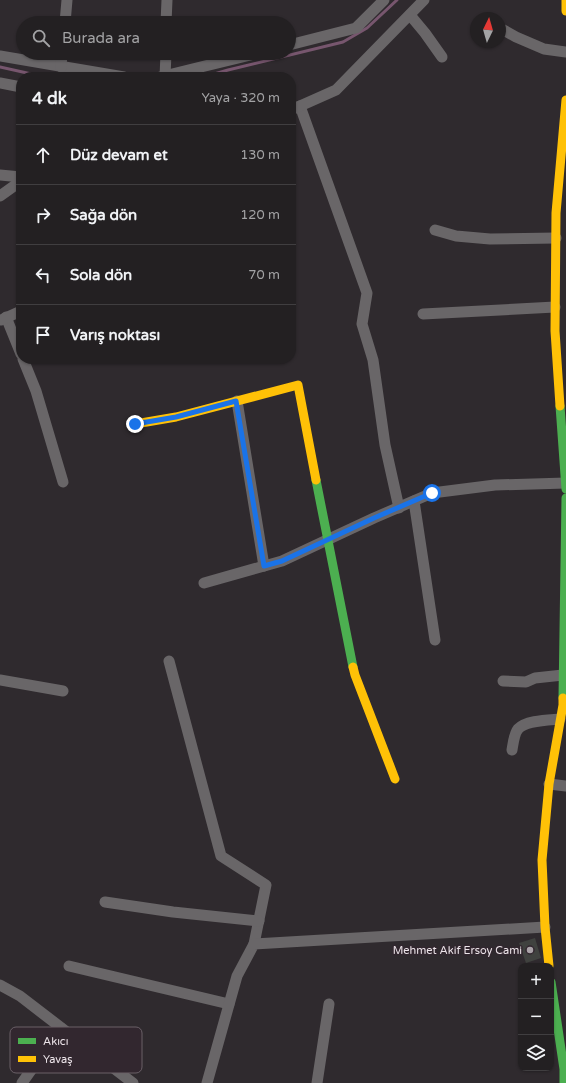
<!DOCTYPE html>
<html lang="tr">
<meta charset="utf-8">
<style>
body{margin:0;font-family:"Varela Round",sans-serif;background:#2b282a;color:#f1f3f6}
.controls{position:absolute;right:12px;bottom:12px;display:grid;overflow:hidden;border-radius:8px;box-shadow:0 1px 3px #0004}
.controls button{width:36px;height:36px;display:grid;place-items:center;padding:0;border:0;border-bottom:1px solid #403e40;background:#232022;color:#f1f3f6;font:20px sans-serif}
.compass{position:absolute;left:470px;top:12px;width:36px;height:36px;border-radius:50%;background:#232022;box-shadow:0 1px 3px #0004;rotate:5deg}
.stop{position:absolute;width:12px;height:12px;margin:-9px;border:3px solid #1a73e8;border-radius:50%;background:#fff}
.stop.end{background:#1a73e8;border-color:#fff;box-shadow:0 1px 4px #0008}
.list{margin:0;padding:0;list-style:none}
h2{display:flex;justify-content:space-between;align-items:center;height:52px;margin:0;padding:0 16px;font-size:17px}
h2 small{font-size:13px;font-weight:400;color:#a3a3a5}
.list li{display:grid;grid-template-columns:26px 1fr auto;gap:12px;align-items:center;box-sizing:border-box;height:60px;padding:0 16px;border-top:1px solid #403e40}
.list b{display:block;font-size:15px;white-space:nowrap}
.list em{font-size:13px;font-style:normal;color:#a3a3a5}
.icon{flex:none;width:22px;height:22px;fill:none;stroke:currentColor;stroke-width:2;stroke-linecap:round;stroke-linejoin:round}
.map{position:relative;flex:none;width:566px;height:1083px;overflow:hidden}
.search{position:absolute;background:#232022;box-shadow:0 1px 3px #0004;left:16px;top:16px;width:280px;height:44px;display:flex;align-items:center;gap:10px;box-sizing:border-box;padding:0 14px;border-radius:22px;color:#a3a3a5;font-size:15px}
.panel{position:absolute;background:#232022;box-shadow:0 1px 3px #0004;left:16px;top:72px;width:280px;height:292px;border-radius:16px}
.map>svg:first-child{display:block}
.lines{fill:none;stroke-linecap:round;stroke-linejoin:round}
.stream{stroke:#77566e;stroke-width:3}
.building{fill:#40423f}
.street{stroke:#696668;stroke-width:11}
.fast{stroke:#4caf50;stroke-width:9}
.slow{stroke:#ffc107;stroke-width:9}
.route{stroke:#1a73e8;stroke-width:5}
.poi-dot{fill:#aaa3a8;stroke:#32272f;stroke-width:1.5}
.labels{text-anchor:middle;stroke-width:3;stroke-linejoin:round;paint-order:stroke}
.poi-label{font-size:11px;fill:#ece4e9;stroke:#32272f;text-anchor:end}
.key{fill:#32272f;stroke:#6a6067;stroke-width:1}
.key-label{font-size:11px;fill:#ece4e9}
</style>
<div class="map">
<svg width="566" height="1083" viewBox="0 0 566 1083">
<rect width="100%" height="100%" fill="#2f2a2e"/>
<g class="lines">
<g class="stream">
<polyline points="0,67 45,77"/>
<polyline points="204,77 228,70 343,42 367,28 397,0"/>
</g>
</g>
<polygon class="building" points="535,938 541,958 526,963 519,943"/>
<g class="lines">
<g class="street">
<polyline points="410,15 425,33 442,57"/>
<polyline points="65,23 67,0"/>
<polyline points="166,23 167,0"/>
<polyline points="500,28 516,37 544,49 566,52"/>
<polyline points="289,45 356,28 384,0"/>
<polyline points="0,56 124,77"/>
<polyline points="61,67 62,53"/>
<polyline points="160,77 258,53"/>
<polyline points="165,77 166,53"/>
<polyline points="0,83 21,87"/>
<polyline points="300,106 367,293 362,324 373,360 385,445 399,508"/>
<polyline points="291,110 336,90 424,0"/>
<polyline points="0,175 21,177"/>
<polyline points="0,196 21,181"/>
<polyline points="435,230 456,236 490,239 556,238"/>
<polyline points="423,314 555,307"/>
<polyline points="6,317 21,354"/>
<polyline points="1,320 21,311"/>
<polyline points="23,359 36,391 63,482"/>
<polyline points="237,401 264,566"/>
<polyline points="414,501 435,640"/>
<polyline points="204,583 282,561 374,518 432,493 495,485 566,483"/>
<polyline points="169,661 221,856 266,885 254,944"/>
<polyline points="0,680 63,691"/>
<polyline points="503,681 526,682 535,678 563,675"/>
<path d="M512 750C513 744 514 734 518 729 526 720 549 720 560 719"/>
<polyline points="549,784 566,786"/>
<polyline points="105,902 173,912 259,921"/>
<polyline points="69,966 229,1004"/>
<polyline points="0,985 20,996 133,1083"/>
<polyline points="22,1083 61,1028"/>
<polyline points="207,1083 237,976 254,944 545,927"/>
<polyline points="317,1083 329,1004"/>
</g>
<g class="fast">
<polyline points="560,406 566,489"/>
<polyline points="316,480 353,667"/>
<polyline points="563,698 566,498"/>
<polyline points="551,982 564,1069 564,1083"/>
</g>
<g class="slow">
<polyline points="566,0 566,11"/>
<polyline points="560,406 555,331 556,213 566,100"/>
<polyline points="135,424 176,417 298,385 316,480"/>
<polyline points="353,667 355,675 395,779"/>
<polyline points="549,966 545,927 542,860 549,784 563,705 563,698"/>
</g>
</g>
<g class="lines">
<polyline class="route" points="135,424 176,417 236,401 264,566 282,561 374,518 432,493"/>
</g>
<circle class="poi-dot" cx="530" cy="950" r="4"/>
<g class="labels">
<g class="poi-label">
<text x="522" y="954">Mehmet Akif Ersoy Cami</text>
</g>
</g>
<rect x="10" y="1027" width="132" height="46" rx="6" class="key"/>
<rect x="18" y="1038" width="18" height="6" fill="#4caf50"/>
<rect x="18" y="1056" width="18" height="6" fill="#ffc107"/>
<g class="key-label">
<text x="43" y="1045">Akıcı</text>
<text x="43" y="1063">Yavaş</text>
</g>
</svg>
<div class="controls">
<button>+</button>
<button>−</button>
<button><svg class="icon" aria-label="layers" viewBox="0 0 24 24"><path d="M12 4l9 5-9 5-9-5zM3 14l9 5 9-5"/></svg></button>
</div>
<svg class="compass" viewBox="-18 -18 36 36"><path d="M0-13l5 13h-10z" fill="#e53935"/><path d="M0 13l5-13h-10z" fill="#a3a3a5"/></svg>
<div class="stop" style="left:432px;top:493px"></div>
<div class="stop end" style="left:135px;top:424px"></div>
<div class="search"><svg class="icon" aria-label="search" viewBox="0 0 24 24"><circle cx="10" cy="10" r="6"/><path d="M15 15l6 6"/></svg>Burada ara</div>
<section class="panel">
<h2>4 dk<small>Yaya · 320 m</small></h2>
<ul class="list">
<li><svg class="icon" aria-label="ahead" viewBox="0 0 24 24"><path d="M12 20V5M6 11l6-6 6 6"/></svg><div><b>Düz devam et</b></div><em>130 m</em></li>
<li><svg class="icon" aria-label="right" viewBox="0 0 24 24"><path d="M7 20v-9h11M14 6l5 5-5 5"/></svg><div><b>Sağa dön</b></div><em>120 m</em></li>
<li><svg class="icon" aria-label="left" viewBox="0 0 24 24"><path d="M17 20v-9H6M10 6l-5 5 5 5"/></svg><div><b>Sola dön</b></div><em>70 m</em></li>
<li><svg class="icon" aria-label="arrive" viewBox="0 0 24 24"><path d="M6 21V4h12l-3 4 3 4H6"/></svg><div><b>Varış noktası</b></div></li>
</ul>
</section>
</div>
